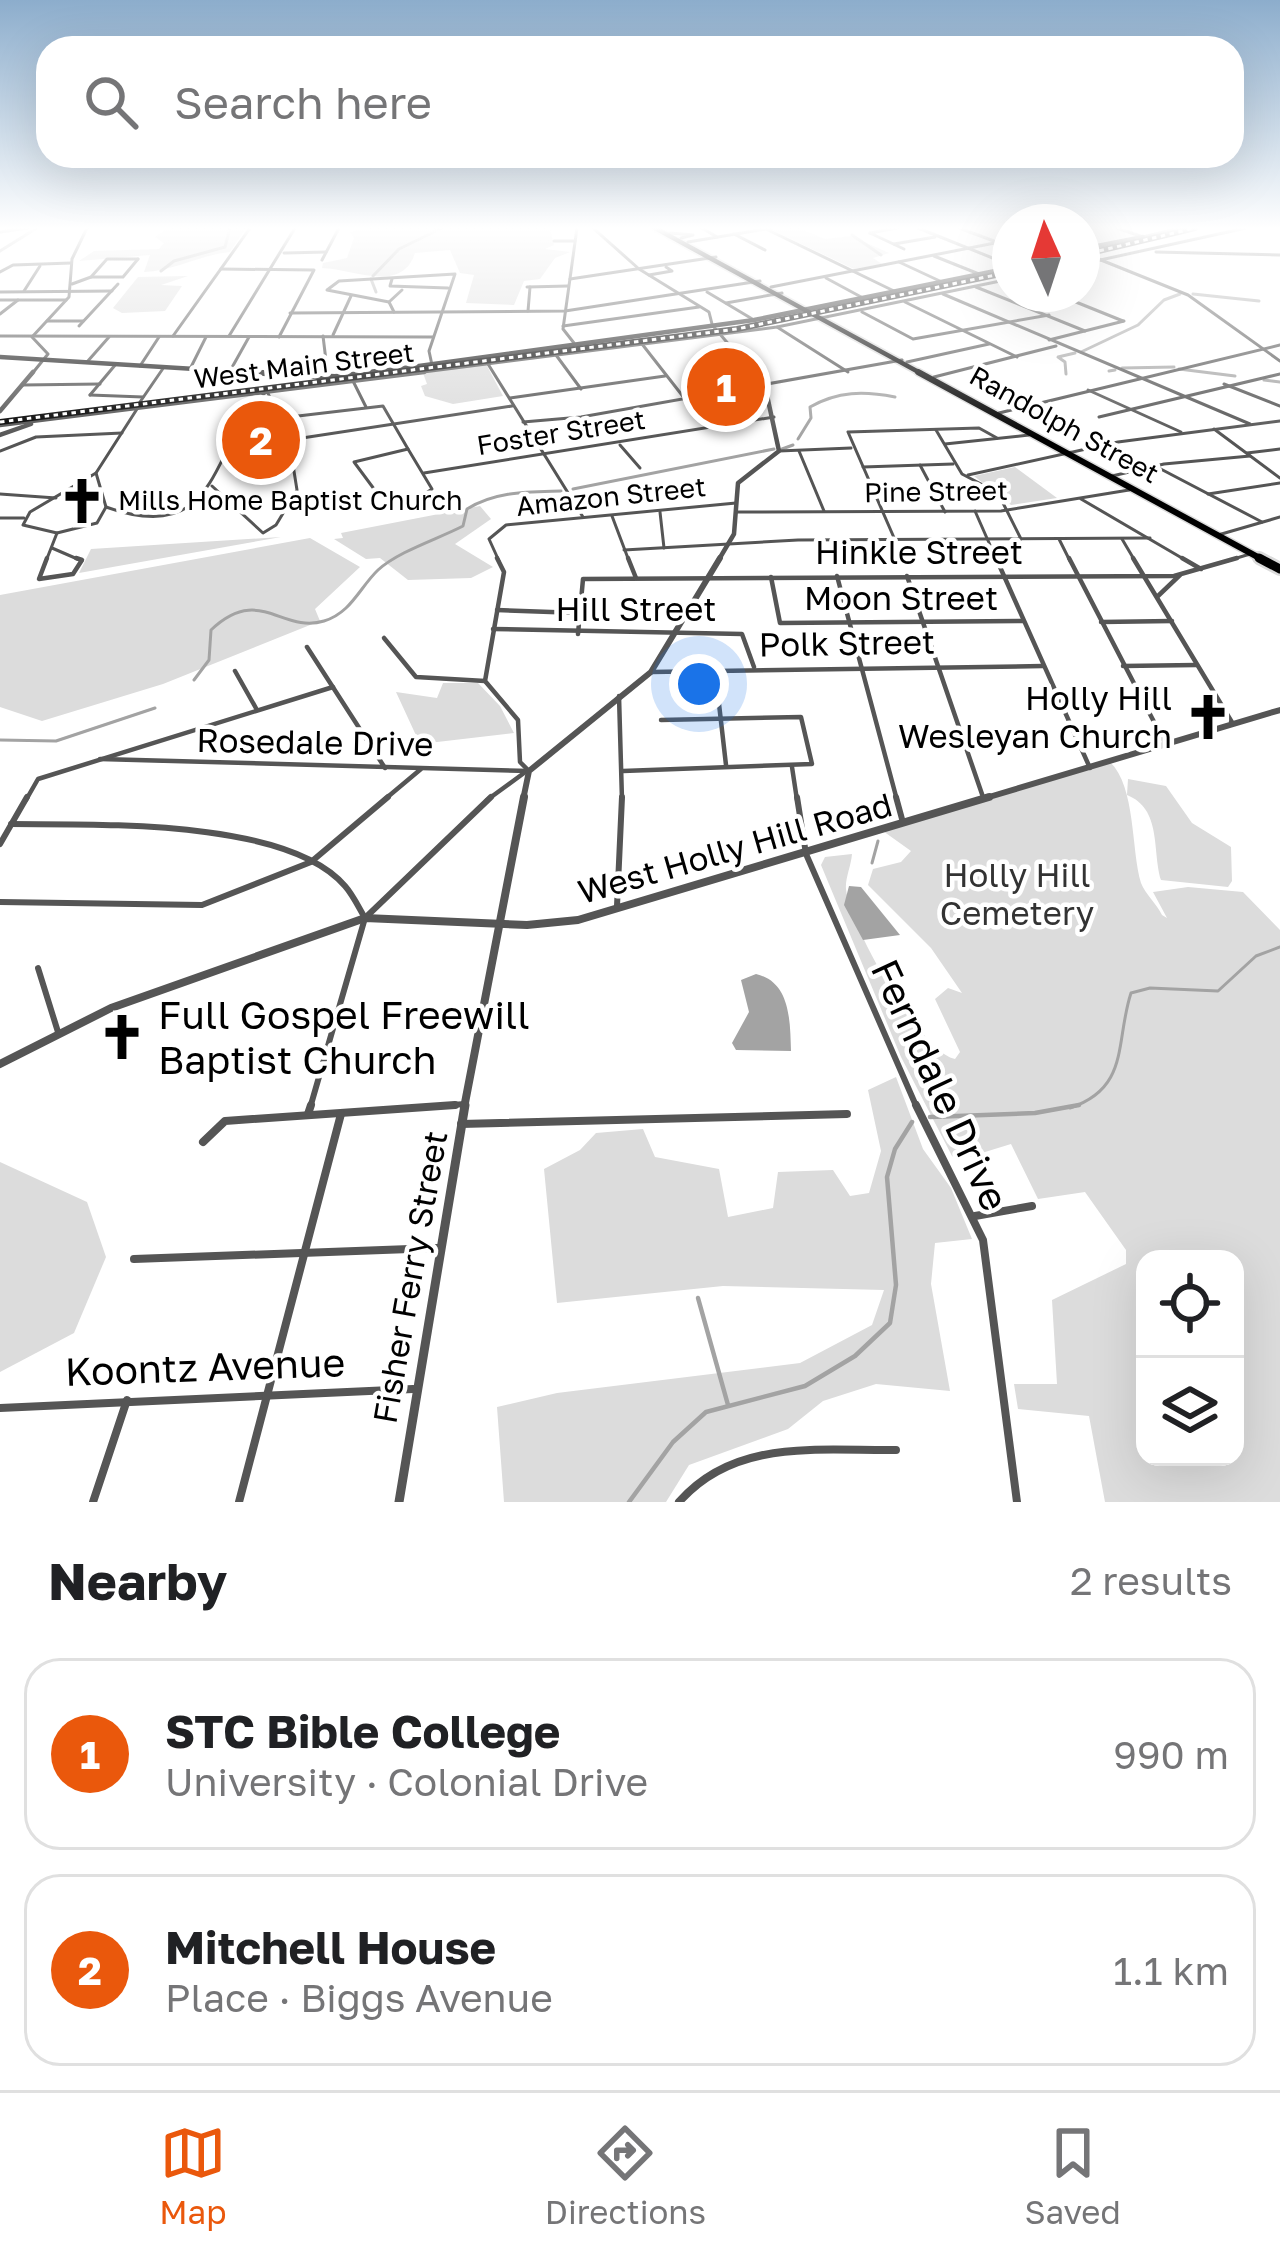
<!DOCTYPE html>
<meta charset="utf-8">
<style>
body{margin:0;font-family:"Golos Text",sans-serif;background:#f6f6f6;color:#202124}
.controls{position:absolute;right:36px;bottom:36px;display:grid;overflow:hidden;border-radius:24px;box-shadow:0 12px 48px #0002}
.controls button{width:108px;height:108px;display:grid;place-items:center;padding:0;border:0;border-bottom:3px solid #e0e0e0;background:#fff;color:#202124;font:60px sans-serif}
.compass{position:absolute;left:992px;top:204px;width:108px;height:108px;border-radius:50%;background:#fff;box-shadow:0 12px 48px #0002;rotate:357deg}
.you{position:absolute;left:699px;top:684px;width:42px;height:42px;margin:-30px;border:9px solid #fff;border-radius:50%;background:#1a73e8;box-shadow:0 0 0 18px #1a73e833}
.badge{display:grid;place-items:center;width:78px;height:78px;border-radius:50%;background:#ea580c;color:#fff;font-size:39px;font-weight:700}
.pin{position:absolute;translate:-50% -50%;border:6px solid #fff;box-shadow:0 3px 12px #0006}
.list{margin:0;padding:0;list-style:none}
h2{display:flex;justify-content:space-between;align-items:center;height:156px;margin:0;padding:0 48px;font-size:51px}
h2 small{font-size:39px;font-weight:400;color:#757577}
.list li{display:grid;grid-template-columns:78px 1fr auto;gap:36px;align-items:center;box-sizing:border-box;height:192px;margin:0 24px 24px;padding:0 24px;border:3px solid #e0e0e0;border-radius:36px}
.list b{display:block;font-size:45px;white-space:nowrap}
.list p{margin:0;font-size:39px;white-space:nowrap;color:#757577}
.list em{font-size:39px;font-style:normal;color:#757577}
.icon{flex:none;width:66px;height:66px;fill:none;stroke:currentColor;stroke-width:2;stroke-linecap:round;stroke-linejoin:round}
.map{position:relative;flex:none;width:1280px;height:1502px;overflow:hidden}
.search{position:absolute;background:#fff;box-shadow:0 12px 48px #0002;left:36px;right:36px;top:36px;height:132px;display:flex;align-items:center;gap:30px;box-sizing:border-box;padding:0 42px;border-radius:36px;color:#757577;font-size:45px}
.sheet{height:588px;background:#fff}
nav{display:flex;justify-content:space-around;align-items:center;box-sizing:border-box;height:168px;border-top:3px solid #e0e0e0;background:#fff;font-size:33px;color:#757577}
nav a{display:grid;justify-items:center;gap:6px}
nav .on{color:#ea580c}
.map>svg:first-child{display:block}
.green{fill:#dcdcdc;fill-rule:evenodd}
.water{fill:#a3a3a3}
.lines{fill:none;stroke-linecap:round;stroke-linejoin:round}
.stream-far1{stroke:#a3a3a3;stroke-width:3}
.stream{stroke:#a3a3a3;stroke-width:4.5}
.primary-far2-casing{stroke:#dbdbdb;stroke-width:8}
.primary-far1-casing{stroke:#dbdbdb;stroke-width:9}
.primary-casing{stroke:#dbdbdb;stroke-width:14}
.minor-far3{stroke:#555;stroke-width:3}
.minor-far2{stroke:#555;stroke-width:4.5}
.minor-far1{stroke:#555;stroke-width:6}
.minor{stroke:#555;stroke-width:8}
.tertiary-far4{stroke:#555;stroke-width:3}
.tertiary-far3{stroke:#555;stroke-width:4.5}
.tertiary-far2{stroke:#555;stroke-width:6}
.tertiary-far1{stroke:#555;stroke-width:8}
.tertiary{stroke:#555;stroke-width:9}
.secondary-far1{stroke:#222;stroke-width:4.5}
.secondary{stroke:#222;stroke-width:6}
.primary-far2{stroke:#000;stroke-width:4.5}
.primary-far1{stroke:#000;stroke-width:6}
.primary{stroke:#000;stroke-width:9}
.rail-casing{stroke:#000;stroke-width:6}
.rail{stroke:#fff;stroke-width:3;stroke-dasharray:4.5;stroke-linecap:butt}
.labels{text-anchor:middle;stroke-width:9;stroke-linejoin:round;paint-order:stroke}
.far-street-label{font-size:27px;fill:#000;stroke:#fff}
.far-poi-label{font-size:27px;fill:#000;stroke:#fff;text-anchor:start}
.street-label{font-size:33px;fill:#000;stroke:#fff}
.poi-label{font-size:33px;fill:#000;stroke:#fff;text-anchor:end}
.park-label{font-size:33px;fill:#333;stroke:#fff}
.near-poi-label{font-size:39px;fill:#000;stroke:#fff;text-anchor:start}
.near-street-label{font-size:39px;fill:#000;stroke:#fff}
</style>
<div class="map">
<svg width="1280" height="1502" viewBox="0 0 1280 1502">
<rect width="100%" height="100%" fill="#fff"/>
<g class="green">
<path d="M168 228H246L230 252C199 255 174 271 144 272L150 255 79 261 94 251 159 249 164 243 155 237Z"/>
<path d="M365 228H550L554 245 545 249 570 252 555 258 540 279 524 281 514 305 466 303 474 275 460 273 450 250 415 253C402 294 354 269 322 268L323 263 347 258 354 238 350 232Z"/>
<polygon points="798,228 825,239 851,236 889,253 873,258 882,264 854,269 770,229"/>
<polygon points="188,276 161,285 182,286 165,311 122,313 113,308 138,277"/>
<polygon points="486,364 503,396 453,404 425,396 421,386 427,384 423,373"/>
<polygon points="1015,467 1057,498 1011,505 974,476"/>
<polygon points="480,506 491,519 455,544 493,567 471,578 408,580 380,558 366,559 334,539 343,538 341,533"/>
<polygon points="281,537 79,573 91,549"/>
<polygon points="310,538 360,567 315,609 320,621 163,684 42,721 0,707 0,595"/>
<polygon points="443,683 478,683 500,706 514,733 420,744 396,692 437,698"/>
<path d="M1110 762C1136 787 1131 850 1141 883 1145 894 1157 904 1162 915L1167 918 1153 892 1188 887 1243 892 1280 930V1502H1105L1089 1416 1018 1409 1014 1384H1057L1052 1300 1126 1264V1250L1085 1192 1038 1199 1011 1144 959 1160 952 1156 901 1057 821 865 825 857 852 854C851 866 845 879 846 889 849 925 920 1052 955 1059L960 1052 935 999 948 988 962 993 931 948 868 885 873 869 901 862 911 851 883 831ZM1145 1259H1235V1457H1145Z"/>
<path d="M1128 779 1166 786 1192 823 1231 847 1232 881 1228 887 1161 880C1152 850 1162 809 1127 795Z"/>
<polygon points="896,1077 923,1149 951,1188 972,1239 935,1243 931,1284 950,1391 876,1384 823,1401 788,1429 689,1465 666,1502 504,1502 497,1407 557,1393 800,1363 872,1325 884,1290 723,1286 557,1303 544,1169 580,1150 596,1133 643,1129 655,1157 719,1169 728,1217 773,1208 778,1172 833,1170 850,1196 869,1193 881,1151 868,1090"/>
<polygon points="0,1162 87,1202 106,1257 74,1333 0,1372"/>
</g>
<g class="water">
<polygon points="849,886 861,887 900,935 863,940 844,905"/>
<path d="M756 974C791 982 790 1022 791 1051L736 1050 732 1043 749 1012 741 980Z"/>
</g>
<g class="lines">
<g class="stream-far1">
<polyline points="852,235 881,255"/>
<polyline points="0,251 37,228"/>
<polyline points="161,271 174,261 225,247 230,228"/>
<polyline points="373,276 399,249 442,228"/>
<polyline points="371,279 376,292"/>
<polyline points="1193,294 1259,301"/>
<polyline points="1081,352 1138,325 1164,300 1180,294"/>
<polyline points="1122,368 1174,367"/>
<polyline points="1179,369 1235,376"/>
<polyline points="1109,371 1115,370"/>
<polyline points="1066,374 1065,362 1058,357 1075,353"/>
<polyline points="1264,380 1280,382"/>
<path d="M798 439 811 418 810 407C838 391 864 391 895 397"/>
<polyline points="782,449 793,445"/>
<polyline points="573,489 774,449"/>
<path d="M194 680 209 660 211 630C259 584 282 634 324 621 351 613 360 587 378 570 399 551 438 539 463 526L467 509C496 491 528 492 561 491"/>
<polyline points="0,740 56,741 155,708"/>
<polyline points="872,863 878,841"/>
<path d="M1070 1108C1130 1088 1115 1042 1131 993L1150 988 1218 991 1256 956 1280 947"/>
</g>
<g class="stream">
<polyline points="930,1117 1035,1113 1079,1105"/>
<polyline points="698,1298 728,1405"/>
<polyline points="629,1502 673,1442 706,1412 805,1386 855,1356 890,1323 896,1285 887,1177 895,1149 912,1122"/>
</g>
<defs>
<polyline id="primary-far2" points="655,228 924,375"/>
<polyline id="primary-far1" points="918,372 1265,561"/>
<polyline id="primary" points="1259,558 1280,569"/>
</defs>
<use href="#primary-far2" class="primary-far2-casing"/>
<use href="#primary-far1" class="primary-far1-casing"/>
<use href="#primary" class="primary-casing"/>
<g class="minor-far3">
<polyline points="593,228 639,269 709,312 712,324"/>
<polyline points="702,228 717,237"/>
<polyline points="764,228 894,291"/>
<polyline points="918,228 1010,265"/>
<polyline points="959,228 1010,247"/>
<polyline points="1003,228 1010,231"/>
<polyline points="1117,228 1143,237 1180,228"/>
<polyline points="0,232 28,228"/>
<polyline points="670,233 693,235 681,238"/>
<polyline points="870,233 904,249"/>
<polyline points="870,233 897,228"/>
<polyline points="734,234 765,250"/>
<polyline points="554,241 575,241"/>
<polyline points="688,242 772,228"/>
<polyline points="894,244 935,237"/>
<polyline points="1082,250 1101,260"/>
<polyline points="284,253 326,252"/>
<polyline points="934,256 979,274"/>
<polyline points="322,260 339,228"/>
<polyline points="899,262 942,282"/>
<polyline points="221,269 314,270 279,337"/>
<polyline points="0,272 13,265 71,263"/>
<polyline points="649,275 672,271 666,267"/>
<polyline points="91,277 123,277 138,259"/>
<polyline points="826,278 863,298"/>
<polyline points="392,279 390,286 448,288"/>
<polyline points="570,279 716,257"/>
<polyline points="72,284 91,277 107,259 138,259"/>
<polyline points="527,287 568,286"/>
<polyline points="771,287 1010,240"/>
<polyline points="976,287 1085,331"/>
<polyline points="24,291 40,266"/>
<polyline points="0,292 112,291"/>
<polyline points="707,292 754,320"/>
<polyline points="943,294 1250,424"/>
<polyline points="1056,294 1123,321"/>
<polyline points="0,300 66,300"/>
<polyline points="389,302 327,290 339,281 455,274 429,351 432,365"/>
<polyline points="905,302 1017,357"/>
<polyline points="726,303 782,293"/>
<polyline points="528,311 530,287"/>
<polyline points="394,312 389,302 402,290"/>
<polyline points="862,312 913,339 1049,315"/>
<polyline points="290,313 565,311 760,281"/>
<polyline points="0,314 18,300"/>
<polyline points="47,321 83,321"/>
<polyline points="79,326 118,284"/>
<polyline points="563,326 699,307"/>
<polyline points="777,327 848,372"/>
<polyline points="333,335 351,296"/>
<polyline points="0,336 433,337"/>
<polyline points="173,336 250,228"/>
<polyline points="229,336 295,228"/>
<polyline points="323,336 328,377"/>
<polyline points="1049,340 1124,321"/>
<polyline points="574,343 563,329 577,228"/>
<polyline points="642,344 685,399"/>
<polyline points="556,355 581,389"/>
<polyline points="87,362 109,337"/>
<polyline points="907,362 989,344"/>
<polyline points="488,364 583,517"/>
<polyline points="140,366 159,337"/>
<polyline points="190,369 206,337"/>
<polyline points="230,371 249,337"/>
<polyline points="934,377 1056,346"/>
<polyline points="353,381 366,407"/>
<polyline points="1224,384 1280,406"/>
<polyline points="22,385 100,384"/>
<polyline points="1088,390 1181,432"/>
<polyline points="90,395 143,397"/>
<polyline points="90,395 116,364"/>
<polyline points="510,398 665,376"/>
<polyline points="140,402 164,367"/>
<polyline points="999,413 1280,345"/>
<polyline points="1099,417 1280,374"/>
<polyline points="281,418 383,406 408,449"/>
<polyline points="523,422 581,417 902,360"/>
<polyline points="1214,429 1280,478"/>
<polyline points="936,430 962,474 998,493 1021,539"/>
<polyline points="289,440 512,406"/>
<polyline points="945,444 1029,435"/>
<polyline points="620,445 640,468"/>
<polygon points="408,449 432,489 411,503 377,493 354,462"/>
<polyline points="0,451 36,437 122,433"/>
<polyline points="779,451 851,448"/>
<polyline points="799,451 824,511"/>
<polyline points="1247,453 1280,449"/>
<polyline points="920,465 945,512"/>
<polyline points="1155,466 1262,522"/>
<polyline points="863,467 953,464"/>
<polygon points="96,473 106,507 97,523 57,533 23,525 30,512"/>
<polyline points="96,473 137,409"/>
<polyline points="424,473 774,417"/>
<polyline points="968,475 1118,442 1280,421"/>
<polyline points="1112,476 1164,464 1250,456"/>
<polyline points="0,494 56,498"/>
<polyline points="1208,494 1280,483"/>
<polyline points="1081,499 1187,561"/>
<path d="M106 507C224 549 208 444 267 391L289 440 297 490 276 525 263 533 212 486"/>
<polyline points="975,511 997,561"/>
<polyline points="660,512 664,548"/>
<polyline points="736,512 1001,511 1129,490"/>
<polyline points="612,516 629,561"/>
<polyline points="0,518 24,518"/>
<polyline points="1218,535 1280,517"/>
<polyline points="1059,539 1070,561"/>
<polyline points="1122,539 1135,561"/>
<polyline points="895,540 848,432 979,428 997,438"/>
<polyline points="52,548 82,561"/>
<polyline points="624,550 798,540 1150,538"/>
<polyline points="46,561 57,533"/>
<polyline points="499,561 489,539 506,525 736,503"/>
<polyline points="1227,561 1250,554"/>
</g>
<g class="minor-far2">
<polyline points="47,558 39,579 73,574 82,560 76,558"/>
<polyline points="497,558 504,572 485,681 518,720 520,762 529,771"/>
<polyline points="628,558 636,578"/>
<polyline points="996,558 1090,768"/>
<polyline points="1069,558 1166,745"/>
<polyline points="1133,558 1233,724"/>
<polyline points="1182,558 1201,569"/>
<polyline points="837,576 897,800"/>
<polyline points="907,576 983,797"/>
<polyline points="771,577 780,623 1023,621"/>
<polyline points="1158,596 1180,575"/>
<polyline points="497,610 579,613"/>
<polyline points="1101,622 1172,621"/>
<polyline points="493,629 742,634 754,667"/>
<polyline points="578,634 583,579 1174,576 1237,558"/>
<polyline points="384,638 416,677 485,681"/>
<polyline points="307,647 385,768"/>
<polyline points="1123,666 1196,665"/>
<polyline points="715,669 726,765"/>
<polyline points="235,671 257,710"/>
<polyline points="651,672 1043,666"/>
<polyline points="619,696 622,800"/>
<polyline points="100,759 529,771"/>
<polyline points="792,767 797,800"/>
<polyline points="623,771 812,764 801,717 661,720"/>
<polyline points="26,800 38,779 333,687"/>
<polyline points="384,800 421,769"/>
<polyline points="487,800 524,773"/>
</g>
<g class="minor-far1">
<polyline points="797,797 806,854 917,1108"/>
<polyline points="896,797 902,819"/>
<path d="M11 824C95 825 287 818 345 886 353 895 359 908 365 918"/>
<polyline points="0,844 27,797"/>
<polyline points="0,902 202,905 311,862 388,797"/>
<polyline points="617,906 622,797"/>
<polyline points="365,918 491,797"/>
<polyline points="38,968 58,1032"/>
<polyline points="310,1108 365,918"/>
<polyline points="412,1108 465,1104"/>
</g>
<g class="minor">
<polyline points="916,1105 983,1240 1017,1502"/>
<polyline points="308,1114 311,1105"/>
<polyline points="461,1124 847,1114"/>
<polyline points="203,1142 225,1121 455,1105"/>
<polyline points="975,1216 1032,1206"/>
<polyline points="134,1259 437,1248"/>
<polyline points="0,1408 413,1389"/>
<polyline points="93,1502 127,1400"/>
<polyline points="239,1502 341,1114"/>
<path d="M679 1502C735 1438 818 1451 896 1450"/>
</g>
<g class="tertiary-far4">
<polyline points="1156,252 1280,255"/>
<polyline points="1101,260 1188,295 1280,361"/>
<polyline points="1082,264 1246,228"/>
<polyline points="713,326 755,375"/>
<polyline points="31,375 48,354 32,337 69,297 72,259 87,228"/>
<polyline points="400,375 777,327 1010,279"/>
</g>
<g class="tertiary-far3">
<polyline points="0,411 33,372"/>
<polyline points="0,425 424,372"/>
<polyline points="0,435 31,424"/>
<polyline points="718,561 734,534 738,483 779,451 765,386 752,372"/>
</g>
<g class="tertiary-far2">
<polyline points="523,800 529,771 651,672 720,558"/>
<polyline points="979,800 1280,710"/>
</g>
<g class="tertiary-far1">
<polyline points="0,1064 111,1008 365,918 527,925 578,920 989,797"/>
<polyline points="464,1108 524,797"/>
</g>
<polyline class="tertiary" points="399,1502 465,1105"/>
<g class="secondary-far1">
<polyline points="1082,249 1143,237"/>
<polyline points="0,357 294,375"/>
<polyline points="353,375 754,320 1010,268"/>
</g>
<polyline class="secondary" points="243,372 335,377 375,372"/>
<use href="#primary-far2" class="primary-far2"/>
<use href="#primary-far1" class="primary-far1"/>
<use href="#primary" class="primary"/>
<defs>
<g id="rail">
<polyline points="1082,255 1195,228"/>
<polyline points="0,422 737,329 1010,272"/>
</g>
</defs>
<use href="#rail" class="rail-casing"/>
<use href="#rail" class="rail"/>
</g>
<linearGradient id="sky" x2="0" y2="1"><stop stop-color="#8cadcc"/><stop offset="0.52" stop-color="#fff"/><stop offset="1" stop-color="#fff" stop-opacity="0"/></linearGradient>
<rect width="1280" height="439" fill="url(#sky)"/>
<defs>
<symbol id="church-bare" viewBox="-9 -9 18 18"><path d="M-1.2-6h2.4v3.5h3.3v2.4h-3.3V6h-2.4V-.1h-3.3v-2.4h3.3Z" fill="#000" stroke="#fff" stroke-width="2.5" paint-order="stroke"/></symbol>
</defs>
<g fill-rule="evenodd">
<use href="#church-bare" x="49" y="468" width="66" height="66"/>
<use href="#church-bare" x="1175" y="684" width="66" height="66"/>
<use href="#church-bare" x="89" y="1004" width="66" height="66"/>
</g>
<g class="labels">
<g class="far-street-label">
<text transform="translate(304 366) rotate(-7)" y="9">West Main Street</text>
<text transform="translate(1064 425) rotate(29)" y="9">Randolph Street</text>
<text transform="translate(561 433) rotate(-9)" y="9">Foster Street</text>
<text transform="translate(936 492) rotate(-1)" y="9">Pine Street</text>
<text transform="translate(611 497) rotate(-6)" y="9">Amazon Street</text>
</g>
<g class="far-poi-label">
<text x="118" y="510">Mills Home Baptist Church</text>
</g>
<g class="street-label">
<text x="919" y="564">Hinkle Street</text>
<text x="901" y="610">Moon Street</text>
<text x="636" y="621">Hill Street</text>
<text transform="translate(847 643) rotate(-1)" y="12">Polk Street</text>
<text transform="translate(315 742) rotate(1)" y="12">Rosedale Drive</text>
<text transform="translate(735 848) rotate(-16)" y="12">West Holly Hill Road</text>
<text transform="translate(410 1277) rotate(-80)" y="12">Fisher Ferry Street</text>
</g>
<g class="poi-label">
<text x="1172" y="710">Holly Hill<tspan x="1172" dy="38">Wesleyan Church</tspan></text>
</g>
<g class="park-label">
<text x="1017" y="887">Holly Hill<tspan x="1017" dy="38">Cemetery</tspan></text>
</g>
<g class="near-poi-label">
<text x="158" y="1029">Full Gospel Freewill<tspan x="158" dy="45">Baptist Church</tspan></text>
</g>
<g class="near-street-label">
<text transform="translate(940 1085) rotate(65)" y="14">Ferndale Drive</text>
<text transform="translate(205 1367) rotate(-2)" y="14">Koontz Avenue</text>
</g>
</g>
</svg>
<div class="controls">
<button><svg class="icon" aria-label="locate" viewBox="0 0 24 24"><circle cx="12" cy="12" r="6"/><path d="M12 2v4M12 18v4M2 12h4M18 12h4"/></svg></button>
<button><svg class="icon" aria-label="layers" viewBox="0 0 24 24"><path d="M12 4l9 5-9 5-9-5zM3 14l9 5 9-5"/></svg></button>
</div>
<svg class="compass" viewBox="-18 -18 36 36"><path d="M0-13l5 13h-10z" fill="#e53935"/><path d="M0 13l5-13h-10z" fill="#757577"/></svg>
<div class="you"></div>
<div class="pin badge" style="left:726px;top:387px">1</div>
<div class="pin badge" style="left:261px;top:440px">2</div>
<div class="search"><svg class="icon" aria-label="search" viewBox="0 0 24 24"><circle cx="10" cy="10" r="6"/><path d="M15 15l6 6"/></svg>Search here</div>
</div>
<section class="sheet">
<h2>Nearby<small>2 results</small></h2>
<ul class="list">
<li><span class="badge">1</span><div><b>STC Bible College</b><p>University · Colonial Drive</p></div><em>990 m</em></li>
<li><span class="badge">2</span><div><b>Mitchell House</b><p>Place · Biggs Avenue</p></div><em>1.1 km</em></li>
</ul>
</section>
<nav>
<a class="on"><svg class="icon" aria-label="map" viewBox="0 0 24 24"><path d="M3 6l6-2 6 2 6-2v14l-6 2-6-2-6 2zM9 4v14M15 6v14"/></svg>Map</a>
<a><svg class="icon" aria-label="directions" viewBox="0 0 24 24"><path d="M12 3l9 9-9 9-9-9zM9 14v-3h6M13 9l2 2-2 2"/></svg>Directions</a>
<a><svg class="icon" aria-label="saved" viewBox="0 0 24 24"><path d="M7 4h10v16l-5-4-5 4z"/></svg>Saved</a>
</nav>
